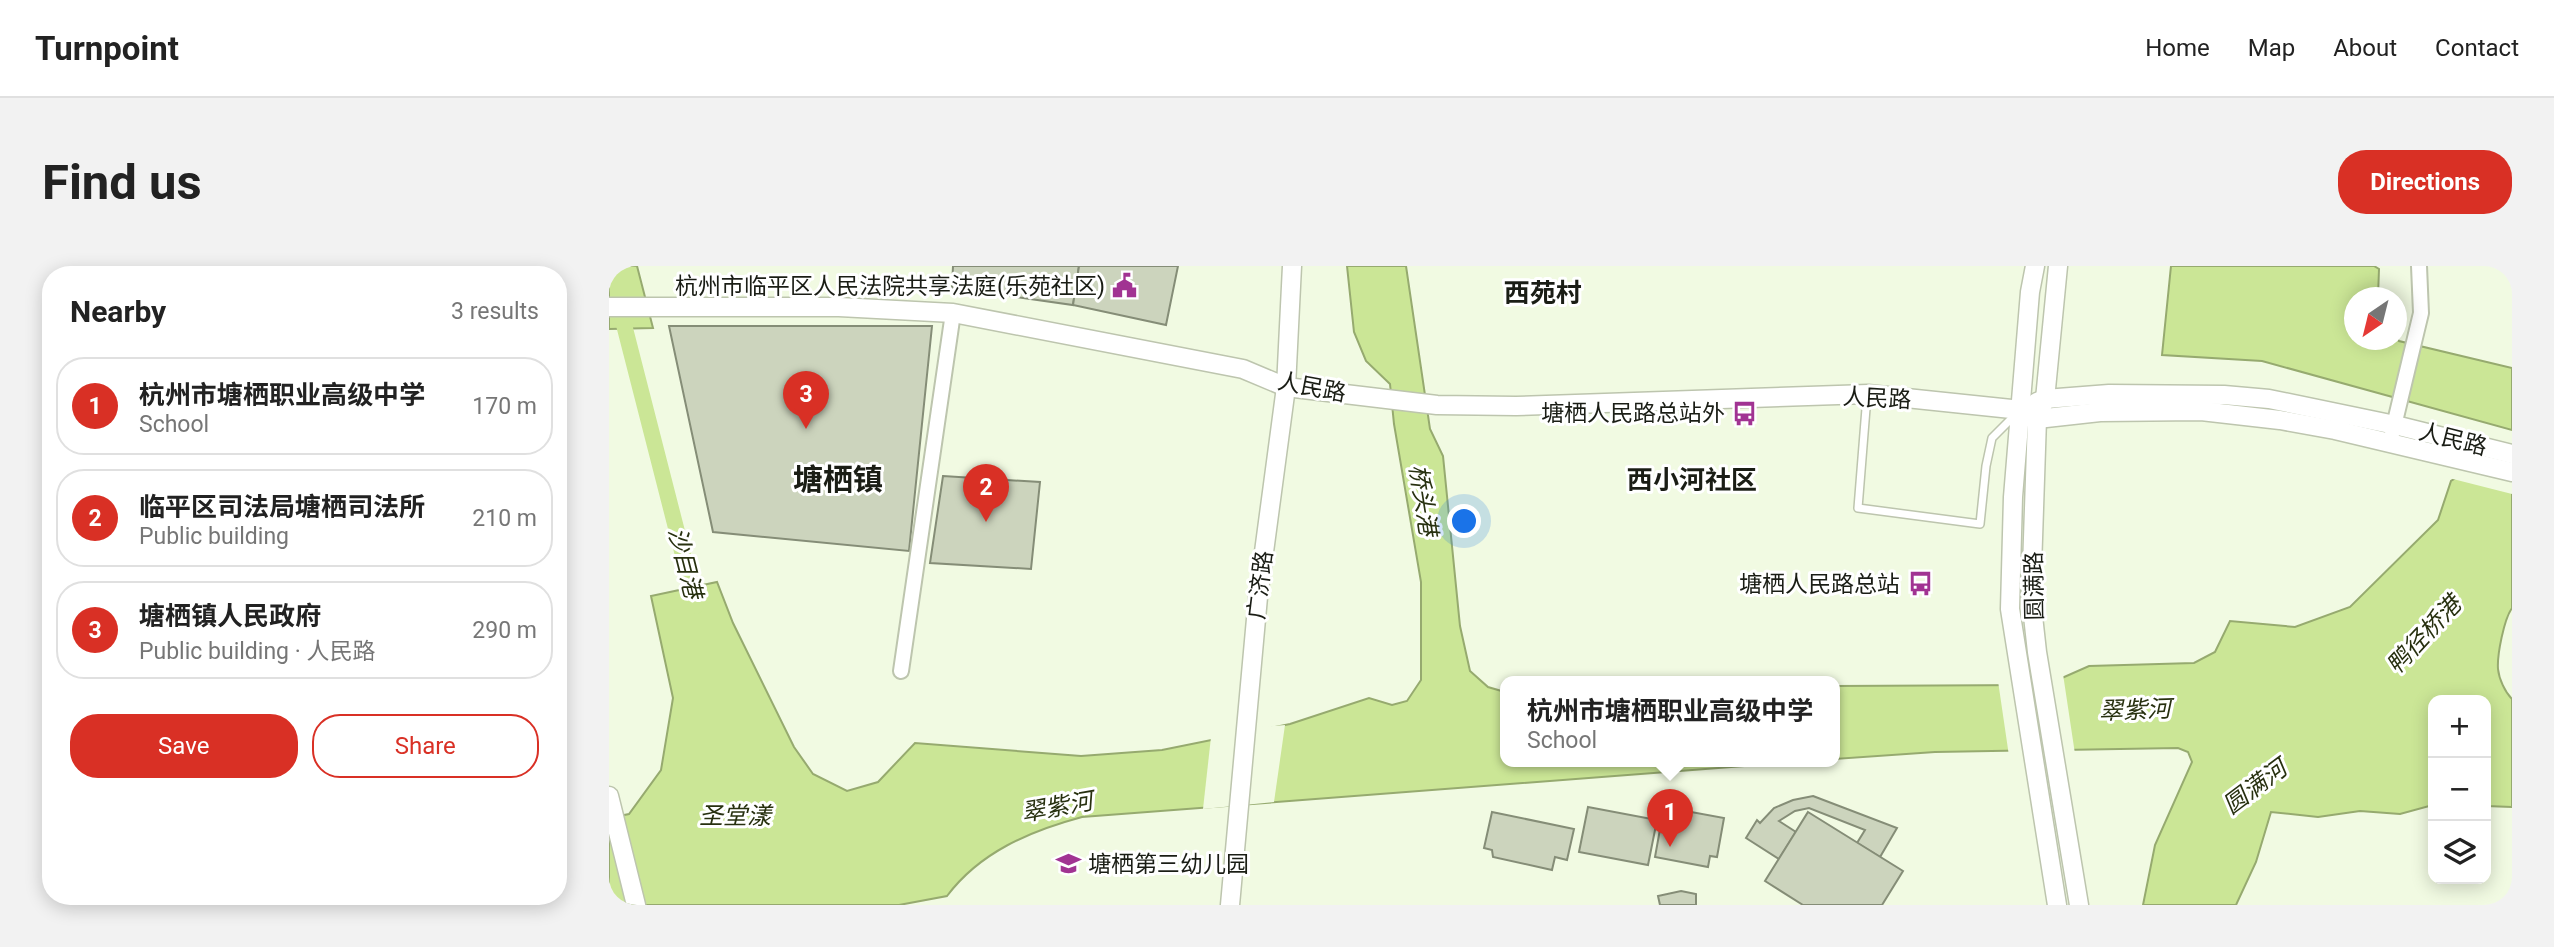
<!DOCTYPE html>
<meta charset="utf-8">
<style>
body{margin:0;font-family:Roboto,"Noto Sans SC",sans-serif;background:#f2f2f2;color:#222}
.controls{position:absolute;right:21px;bottom:21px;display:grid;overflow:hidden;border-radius:14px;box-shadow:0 4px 18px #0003}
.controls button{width:63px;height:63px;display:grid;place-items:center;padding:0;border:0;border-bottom:2px solid #e0e0e0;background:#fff;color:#222;font:35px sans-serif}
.compass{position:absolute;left:1735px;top:21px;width:63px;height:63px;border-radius:50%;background:#fff;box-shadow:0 4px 18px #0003;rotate:215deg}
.you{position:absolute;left:856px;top:256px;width:24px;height:24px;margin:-18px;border:5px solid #fff;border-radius:50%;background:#1a73e8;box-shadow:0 0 0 10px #1a73e833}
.badge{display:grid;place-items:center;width:46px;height:46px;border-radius:50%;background:#d93025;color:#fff;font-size:23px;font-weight:700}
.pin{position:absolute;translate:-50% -58px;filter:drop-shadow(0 2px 4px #0008)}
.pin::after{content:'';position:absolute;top:37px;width:24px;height:21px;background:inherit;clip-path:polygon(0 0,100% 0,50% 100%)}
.popup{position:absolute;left:891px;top:410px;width:340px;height:91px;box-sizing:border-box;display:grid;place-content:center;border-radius:14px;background:#fff;filter:drop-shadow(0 2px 5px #0005);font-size:23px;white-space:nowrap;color:#767676}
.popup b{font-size:26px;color:#222}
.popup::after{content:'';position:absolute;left:50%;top:100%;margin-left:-14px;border:14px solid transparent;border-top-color:#fff}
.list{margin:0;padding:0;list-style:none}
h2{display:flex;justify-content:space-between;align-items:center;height:91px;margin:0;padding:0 28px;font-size:30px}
h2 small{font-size:23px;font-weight:400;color:#767676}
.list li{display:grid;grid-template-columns:46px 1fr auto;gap:21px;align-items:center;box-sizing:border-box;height:98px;margin:0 14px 14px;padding:0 14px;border:2px solid #e0e0e0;border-radius:28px}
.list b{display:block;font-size:26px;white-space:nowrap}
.list p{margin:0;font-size:23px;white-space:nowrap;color:#767676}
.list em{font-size:23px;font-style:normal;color:#767676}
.actions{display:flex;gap:14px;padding:21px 28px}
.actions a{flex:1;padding:16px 0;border:2px solid #d93025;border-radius:28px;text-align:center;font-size:24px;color:#d93025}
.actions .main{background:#d93025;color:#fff}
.icon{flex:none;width:38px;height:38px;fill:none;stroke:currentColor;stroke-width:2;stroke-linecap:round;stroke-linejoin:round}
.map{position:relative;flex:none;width:1903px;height:639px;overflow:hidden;border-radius:28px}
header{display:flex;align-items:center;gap:42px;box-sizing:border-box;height:98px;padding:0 35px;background:#fff;border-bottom:2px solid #e0e0e0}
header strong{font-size:33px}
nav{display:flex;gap:38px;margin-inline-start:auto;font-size:24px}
.intro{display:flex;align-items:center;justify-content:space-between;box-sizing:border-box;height:168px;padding:0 42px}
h1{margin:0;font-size:49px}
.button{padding:18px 32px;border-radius:28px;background:#d93025;color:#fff;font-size:24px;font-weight:700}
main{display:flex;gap:42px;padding:0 42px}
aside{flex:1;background:#fff;border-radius:28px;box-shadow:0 4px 18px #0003}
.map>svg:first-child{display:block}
.water{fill:#cbe696;stroke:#96aa6f;stroke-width:2}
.pier{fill:#f1fae2}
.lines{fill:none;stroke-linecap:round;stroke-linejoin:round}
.canal{stroke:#cbe696;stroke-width:16}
.building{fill:#ccd4bd;stroke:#858d77;stroke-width:2}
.service-casing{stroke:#bdc5ae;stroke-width:10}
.minor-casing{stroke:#bdc5ae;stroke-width:18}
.tertiary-casing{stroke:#bdc5ae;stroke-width:21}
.service{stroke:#fff;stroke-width:7}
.minor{stroke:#fff;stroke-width:14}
.tertiary{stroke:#fff;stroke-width:18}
.labels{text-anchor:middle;stroke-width:6;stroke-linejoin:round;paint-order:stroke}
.poi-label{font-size:23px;fill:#1a1d15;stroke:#fff;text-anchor:end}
.street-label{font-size:23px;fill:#1a1d15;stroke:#fff}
.water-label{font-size:24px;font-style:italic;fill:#27300f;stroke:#fff}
.quarter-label{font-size:26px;font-weight:bold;fill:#1a1d15;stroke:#fff}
.district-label{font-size:30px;font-weight:bold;fill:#1a1d15;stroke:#fff}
</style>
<header>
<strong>Turnpoint</strong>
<nav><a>Home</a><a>Map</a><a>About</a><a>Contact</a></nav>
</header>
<div class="intro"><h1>Find us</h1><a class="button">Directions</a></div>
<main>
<aside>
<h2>Nearby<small>3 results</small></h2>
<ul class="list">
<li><span class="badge">1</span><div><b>杭州市塘栖职业高级中学</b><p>School</p></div><em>170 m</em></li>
<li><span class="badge">2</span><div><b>临平区司法局塘栖司法所</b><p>Public building</p></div><em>210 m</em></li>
<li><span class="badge">3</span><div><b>塘栖镇人民政府</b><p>Public building · 人民路</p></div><em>290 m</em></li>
</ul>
<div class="actions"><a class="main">Save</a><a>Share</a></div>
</aside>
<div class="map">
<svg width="1903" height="639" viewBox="0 0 1903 639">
<rect width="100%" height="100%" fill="#f1fae2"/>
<g class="water">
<polygon points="0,0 28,0 44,62 0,63"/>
<path d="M738 0H797L821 163 834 190 851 360 861 405 879 421 896 426 897 495H1201L473 551C421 565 371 586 338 630L290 639H0V552L20 548 52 504 64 432 42 330 108 316 124 357 185 481 204 508 238 525 269 516 306 477 472 490 553 484 681 458 760 432 783 439 798 435 812 414V316L785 158 781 118 757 95 745 66Z"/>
<polygon points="1562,0 1765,0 1770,3 1769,31 1745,32 1745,74 1788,72 1790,75 1903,102 1903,164 1653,95 1553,89"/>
<path d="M1903 177V342C1895 353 1888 389 1889 403 1890 413 1896 426 1903 433V541L1877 540V434H1824V539L1791 548 1751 545 1709 551 1662 546 1647 596 1627 639H1534L1546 579 1583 496 1579 486 1569 482 1326 486 1226 493V420L1426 419 1453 412 1480 400 1585 397 1606 386 1621 355 1686 361 1741 341 1829 254 1842 215Z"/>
</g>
<g class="pier">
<polygon points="1903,174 1903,228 1840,212 1901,174"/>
<polygon points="1454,408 1466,488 1400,490 1389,415 1426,415"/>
<polygon points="676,459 665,536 594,543 602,471 650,461"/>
</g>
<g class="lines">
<polyline class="canal" points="11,43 87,340"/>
</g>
<g class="building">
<polygon points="344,0 470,0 464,39 343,22"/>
<polygon points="470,0 569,0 557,59 464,39"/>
<polygon points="60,60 323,60 300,285 104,266"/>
<polygon points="334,210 431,216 422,303 321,297"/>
<polygon points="1204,530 1288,562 1271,591 1248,577 1256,564 1200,542 1186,545 1170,555 1187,566 1170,593 1137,572 1148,554 1151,557 1165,542 1184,534"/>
<polygon points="979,541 1048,554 1039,599 970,586"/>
<polygon points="1055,541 1115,552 1108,591 1101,590 1099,601 1046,591"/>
<polygon points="883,546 965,563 958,594 946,591 943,604 884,591 883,584 875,582"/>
<polygon points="1199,546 1294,605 1273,639 1194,639 1156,615"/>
<polygon points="1072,625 1087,628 1087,639 1051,639 1049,630"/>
</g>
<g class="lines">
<defs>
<polyline id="service" points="1258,130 1249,242 1371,258 1377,200 1383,172 1406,149"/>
<g id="minor">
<polyline points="1783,168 1812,47 1810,0"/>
<polyline points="292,405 344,47"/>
</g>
<g id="tertiary">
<polyline points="1426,0 1421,26 1404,231 1401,343 1448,639"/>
<polyline points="1449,0 1436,133 1428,153 1422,332 1428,386 1470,639"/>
<polyline points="0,41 230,41 344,47 634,103 677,121 828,139 907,140 1259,128 1412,144 1428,153 1491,146 1592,145 1671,154 1726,164 1903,206"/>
<polyline points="1428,136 1436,133 1500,128 1615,129 1660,133 1786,159 1903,188"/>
<polyline points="0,530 27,639"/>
<polyline points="621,639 649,331 677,121 683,0"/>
</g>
</defs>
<use href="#service" class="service-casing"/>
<use href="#minor" class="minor-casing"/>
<use href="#tertiary" class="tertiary-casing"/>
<use href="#service" class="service"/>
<use href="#minor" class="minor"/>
<use href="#tertiary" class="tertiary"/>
</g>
<defs>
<symbol id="civic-bare" viewBox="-9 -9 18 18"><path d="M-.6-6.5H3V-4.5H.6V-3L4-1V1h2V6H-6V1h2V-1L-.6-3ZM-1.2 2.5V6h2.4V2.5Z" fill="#a13392" stroke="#fff" stroke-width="2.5" paint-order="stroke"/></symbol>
<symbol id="bus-bare" viewBox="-9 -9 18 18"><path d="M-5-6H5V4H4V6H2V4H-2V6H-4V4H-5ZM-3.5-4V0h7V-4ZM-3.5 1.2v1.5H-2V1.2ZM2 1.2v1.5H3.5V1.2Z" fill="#a13392" stroke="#fff" stroke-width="2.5" paint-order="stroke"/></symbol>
<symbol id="school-bare" viewBox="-9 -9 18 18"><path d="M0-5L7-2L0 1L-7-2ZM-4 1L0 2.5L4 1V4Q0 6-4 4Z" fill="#a13392" stroke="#fff" stroke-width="2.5" paint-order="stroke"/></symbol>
</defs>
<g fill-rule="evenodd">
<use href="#civic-bare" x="498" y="2" width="35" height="35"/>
<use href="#bus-bare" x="1118" y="130" width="35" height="35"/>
<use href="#bus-bare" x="1294" y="300" width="35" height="35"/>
<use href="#school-bare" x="442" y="580" width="35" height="35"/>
</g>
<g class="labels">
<g class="poi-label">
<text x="496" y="28">杭州市临平区人民法院共享法庭(乐苑社区)</text>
<text x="1116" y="155">塘栖人民路总站外</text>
<text x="1291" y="326">塘栖人民路总站</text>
<text x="479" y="606" text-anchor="start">塘栖第三幼儿园</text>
</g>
<g class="street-label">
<text transform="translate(703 121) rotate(11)" y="8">人民路</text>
<text transform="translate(1268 132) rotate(3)" y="8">人民路</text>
<text transform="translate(1844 173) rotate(14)" y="8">人民路</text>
<text transform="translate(651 319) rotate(-83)" y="8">广济路</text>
<text transform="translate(1425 320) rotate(-91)" y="8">圆满路</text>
</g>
<g class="water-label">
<text transform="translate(814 234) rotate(81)" y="8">桥头港</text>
<text transform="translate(76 297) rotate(76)" y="8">沙目港</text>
<text transform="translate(1815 369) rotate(-47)" y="8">鸭径桥港</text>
<text transform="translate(1526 444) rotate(-2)" y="8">翠紫河</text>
<text transform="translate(1646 521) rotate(-37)" y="8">圆满河</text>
<text transform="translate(448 541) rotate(-10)" y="8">翠紫河</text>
<text x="126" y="558">圣堂漾</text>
</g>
<g class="quarter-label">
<text x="934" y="36">西苑村</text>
<text x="1083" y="223">西小河社区</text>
</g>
<g class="district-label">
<text x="229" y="224">塘栖镇</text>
</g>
</g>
</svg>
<div class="controls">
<button>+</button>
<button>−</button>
<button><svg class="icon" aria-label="layers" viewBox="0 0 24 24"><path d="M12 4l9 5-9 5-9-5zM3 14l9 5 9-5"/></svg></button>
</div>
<svg class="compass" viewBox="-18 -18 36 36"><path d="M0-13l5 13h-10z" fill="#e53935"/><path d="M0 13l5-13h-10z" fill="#767676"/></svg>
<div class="you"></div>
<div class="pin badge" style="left:1061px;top:581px">1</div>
<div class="popup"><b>杭州市塘栖职业高级中学</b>School</div>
<div class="pin badge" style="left:377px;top:256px">2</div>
<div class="pin badge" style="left:197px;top:163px">3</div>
</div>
</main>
